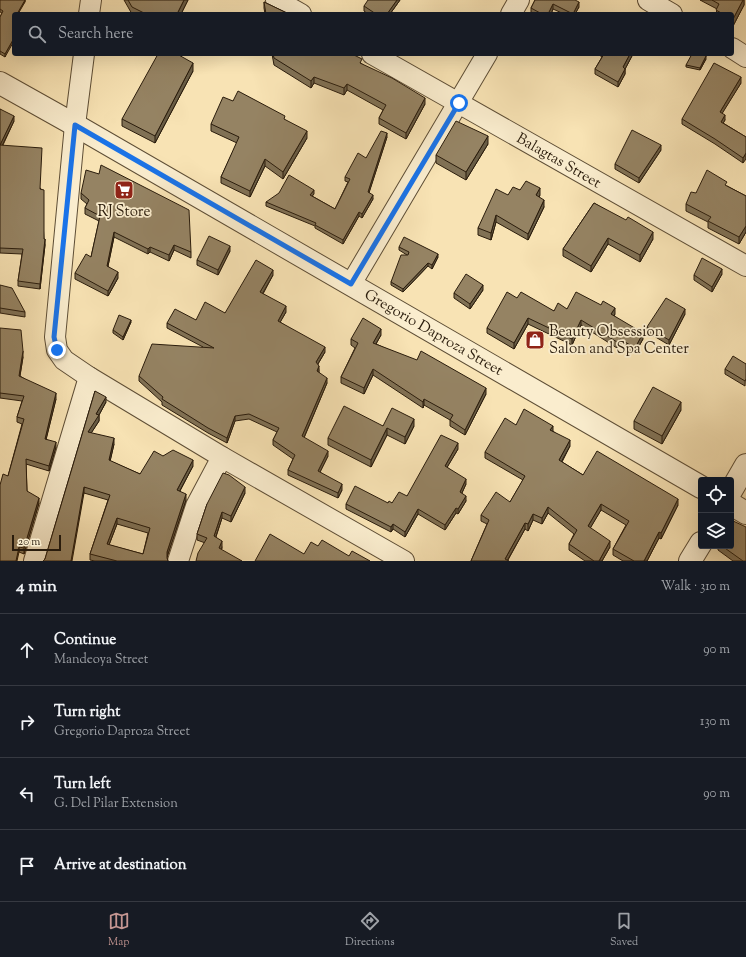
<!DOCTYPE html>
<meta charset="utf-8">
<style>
body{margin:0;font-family:"Sorts Mill Goudy",serif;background:#242831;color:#f1f3f6}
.controls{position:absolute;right:12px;bottom:12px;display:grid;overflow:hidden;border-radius:4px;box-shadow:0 4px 16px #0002}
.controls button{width:36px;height:36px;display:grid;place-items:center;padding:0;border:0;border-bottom:1px solid #363941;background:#171b24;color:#f1f3f6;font:20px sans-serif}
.scale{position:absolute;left:12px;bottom:10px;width:49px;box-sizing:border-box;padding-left:4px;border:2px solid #2a1c0c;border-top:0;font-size:11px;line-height:14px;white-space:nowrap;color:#2a1c0c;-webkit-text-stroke:3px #faedce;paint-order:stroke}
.stop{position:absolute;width:12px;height:12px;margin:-9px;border:3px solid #1a73e8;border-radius:50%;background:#fff}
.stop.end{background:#1a73e8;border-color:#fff;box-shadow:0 1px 4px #0008}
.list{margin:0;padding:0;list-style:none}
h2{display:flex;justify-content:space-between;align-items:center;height:52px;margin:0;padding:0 16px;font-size:17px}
h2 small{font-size:13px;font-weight:400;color:#9ea1a6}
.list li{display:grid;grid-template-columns:26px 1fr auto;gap:12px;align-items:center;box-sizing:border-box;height:72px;padding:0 16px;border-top:1px solid #363941}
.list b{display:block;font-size:15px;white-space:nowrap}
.list p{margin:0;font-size:13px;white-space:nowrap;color:#9ea1a6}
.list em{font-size:13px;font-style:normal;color:#9ea1a6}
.icon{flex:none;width:22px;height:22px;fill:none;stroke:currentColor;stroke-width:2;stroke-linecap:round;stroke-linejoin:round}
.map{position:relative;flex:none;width:746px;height:561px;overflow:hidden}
.search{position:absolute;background:#171b24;box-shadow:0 4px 16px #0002;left:12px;right:12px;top:12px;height:44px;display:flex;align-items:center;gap:10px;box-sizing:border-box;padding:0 14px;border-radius:4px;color:#9ea1a6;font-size:15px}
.sheet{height:340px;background:#171b24}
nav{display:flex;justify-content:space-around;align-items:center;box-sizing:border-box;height:56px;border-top:1px solid #363941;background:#171b24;font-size:11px;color:#9ea1a6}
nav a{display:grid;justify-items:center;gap:2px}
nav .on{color:#c59692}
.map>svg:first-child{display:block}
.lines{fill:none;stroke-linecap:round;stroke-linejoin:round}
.minor-casing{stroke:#5e4e36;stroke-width:22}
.tertiary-casing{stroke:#5e4e36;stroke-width:24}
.minor{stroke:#faedce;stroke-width:20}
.tertiary{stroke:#faedce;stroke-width:22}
.wall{fill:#807155;stroke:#2a1c0c;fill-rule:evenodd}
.shaded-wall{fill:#685c45;stroke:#2a1c0c}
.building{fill:#958363;stroke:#2a1c0c;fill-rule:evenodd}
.route{stroke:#1a73e8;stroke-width:5}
.labels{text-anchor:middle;stroke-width:3.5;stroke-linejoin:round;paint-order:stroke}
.street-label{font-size:15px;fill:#2a1c0c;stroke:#faedce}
.poi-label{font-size:15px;fill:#2a1c0c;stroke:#faedce}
</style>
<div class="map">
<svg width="746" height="561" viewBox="0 0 746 561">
<rect width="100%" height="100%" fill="#f8e3b4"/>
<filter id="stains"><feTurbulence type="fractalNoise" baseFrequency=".005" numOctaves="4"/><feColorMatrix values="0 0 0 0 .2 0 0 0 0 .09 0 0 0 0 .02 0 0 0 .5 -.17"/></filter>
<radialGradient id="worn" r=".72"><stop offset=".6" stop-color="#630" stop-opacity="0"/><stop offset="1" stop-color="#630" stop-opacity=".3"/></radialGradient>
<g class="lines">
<defs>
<g id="minor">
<polyline points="276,0 301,14"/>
<polyline points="648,0 672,14"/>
<polyline points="89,14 91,0"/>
<polyline points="511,14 519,0"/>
<polyline points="732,48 746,57"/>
<polyline points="84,54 75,125 55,337 57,350 64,360 89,377 222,457 404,561"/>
<polyline points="372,54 746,266"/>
<polyline points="351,284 487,54"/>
<polyline points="34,561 89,377"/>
<polyline points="178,561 196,506 222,457"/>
</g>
<g id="tertiary">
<polyline points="0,83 75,125 701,487"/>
<polyline points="731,491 746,465"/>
<polyline points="731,504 746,513"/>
<polyline points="690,561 701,543"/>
</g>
</defs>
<use href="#minor" class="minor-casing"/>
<use href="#tertiary" class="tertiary-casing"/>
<use href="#minor" class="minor"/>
<use href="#tertiary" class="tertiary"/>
</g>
<g class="wall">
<polygon points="0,0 25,0 25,2 14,14 5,57 0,54 0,17 2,13 0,12"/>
<polygon points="124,0 188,0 181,14 132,14"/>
<polygon points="400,0 390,14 368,14 364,11 364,6"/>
<polygon points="535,0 579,7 575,14 564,14 553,9 551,14 534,14 531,12 531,8"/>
<polygon points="700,0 744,0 744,5 733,26 732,25 732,14 716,14 717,9"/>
<polygon points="264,2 289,14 265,14 264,8"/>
<polygon points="272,54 352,54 362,64 425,104 406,139 379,124 379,118 383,110 347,90 344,95 314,83 311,88 274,65"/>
<polygon points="598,54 633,54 625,69 625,74 618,87 595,74 595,69 602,57"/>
<polygon points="706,59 700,70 686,67 686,65"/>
<polygon points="193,71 155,143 122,126 122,119"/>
<polygon points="741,83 722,113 725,120 723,123 746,137 743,163 715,144 682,124 682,119"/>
<polygon points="233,101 285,120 307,138 283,179 265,166 250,197 221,183 221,177 237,143 211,131 211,124"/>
<polygon points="0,109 14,121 3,145 41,189 44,239 45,245 40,289 18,286 18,281 22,254 0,253"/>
<polygon points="387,137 369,192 373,199 362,218 359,216 343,244 315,228 315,226 266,206 266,202 314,194 312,196 335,209 348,182 345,181 345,177 366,158"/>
<polygon points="488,144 466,180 436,163 436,155"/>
<polygon points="661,150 639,183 615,169 615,164"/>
<polygon points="727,186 746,196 746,232 739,244 708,228 708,222 686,211 686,204 696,193"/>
<polygon points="520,190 540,195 539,197 544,207 528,240 496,222 491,240 478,235 478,228 508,195"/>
<polygon points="81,193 191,252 191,258 174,250 169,261 150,252 148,254 114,237 108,266 118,278 108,296 75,279 75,273 91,257 99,221 85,214 85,208 87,204 81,199"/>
<polygon points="594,203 653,239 640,262 608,244 591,272 563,256 563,249"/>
<polygon points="399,247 438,257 432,269 428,266 403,292 391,285 391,282 407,255 399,250"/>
<polygon points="230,251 218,275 197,265 197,260"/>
<polygon points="722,274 712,292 694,280 694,275"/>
<polygon points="273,275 263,294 286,312 280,322 325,352 318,364 319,371 319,372 327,383 304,438 328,456 320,472 342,490 338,498 288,475 288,470 293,459 273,445 273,440 277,432 249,419 235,421 227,443 208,433 162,405 162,402 139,381 139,376 203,347 167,328 167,323 196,320 225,313"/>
<polygon points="0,285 25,312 25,317 0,313"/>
<polygon points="483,290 470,309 454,298 454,293"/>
<polygon points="517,298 554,311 567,309 615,314 614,316 643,339 635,353 620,345 617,348 581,325 572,345 528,324 514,349 487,333 487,328"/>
<polygon points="685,314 669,345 647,332 647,327"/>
<polygon points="131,322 123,340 113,333 113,330"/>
<polygon points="0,328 23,357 20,376 56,399 46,439 56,447 49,471 26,464 27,491 39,503 24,554 19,552 8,476 22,424 17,422 17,417 22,401 0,398"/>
<polygon points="381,335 376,344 486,394 465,435 450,426 450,420 424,405 423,408 373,375 364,394 341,383 341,377 355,348 351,345 351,339"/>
<polygon points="746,364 745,386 725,374 725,369"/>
<path d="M95 391 106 402 99 415V421L91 433 114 444 110 461 140 474 163 456 193 466 180 491 186 500 167 557 168 561H95L90 560V554L108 500 84 493 45 559ZM117 524 148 533 143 554 109 545Z"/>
<polygon points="681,410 662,444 634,429 634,421"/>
<polygon points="516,425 553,431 570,446 562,462 583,475 678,505 661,539 659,538 647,561 623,561 613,555 613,549 626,525 601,510 590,528 610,547 602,561 585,561 569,550 569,544 574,534 548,513 542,524 533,520 528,531 525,529 508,560 471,561 487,524 481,521 481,515 510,502 523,480 485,458 485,452"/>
<polygon points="383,426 414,426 405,444 387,435 371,467 328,445 328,438"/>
<polygon points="458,449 447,467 466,484 462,493 466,501 458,514 456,513 445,530 418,514 405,537 393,529 391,532 346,509 346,504 392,503 407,496"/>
<polygon points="245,493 231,522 222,518 216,537 222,547 222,549 197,540 197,534 207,504"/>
<polygon points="718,546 731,546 746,561 733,561 718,550"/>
</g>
<g class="shaded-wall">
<polygon points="25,0 25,2 18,14 17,14"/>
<polygon points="184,0 188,0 181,14 177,14"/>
<polygon points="397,0 400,0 390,14 387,14"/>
<polygon points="743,0 744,0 744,5 733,26 733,19"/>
<polygon points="579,2 579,7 575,14 573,14"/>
<polygon points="553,4 553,9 551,14 548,14"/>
<polygon points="14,38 14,41 5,57 5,54"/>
<polygon points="630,54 633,54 623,73 623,67"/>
<polygon points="706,56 706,59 700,70 700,68"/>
<polygon points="193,63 193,71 155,143 155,136"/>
<polygon points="625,69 625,74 618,87 618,82"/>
<polygon points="314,77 314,83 311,88 311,81"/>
<polygon points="741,77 741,83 720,117 720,112"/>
<polygon points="347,84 347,90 344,95 344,88"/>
<polygon points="425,98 425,104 406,139 406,133"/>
<polygon points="725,115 725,120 721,127 721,122"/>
<polygon points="14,116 14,121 0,150 0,145"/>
<polygon points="307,131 307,138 283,179 283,172"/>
<polygon points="387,133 387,137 368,196 368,192"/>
<polygon points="488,136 488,144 466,180 466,172"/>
<polygon points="661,145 661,150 639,183 639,178"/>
<polygon points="746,153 746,159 743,163 743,158"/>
<polygon points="265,159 265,166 250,197 250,191"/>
<polygon points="540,188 540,195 536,202 536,195"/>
<polygon points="314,190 314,194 310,199 310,195"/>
<polygon points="373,195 373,199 362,218 362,214"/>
<polygon points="544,200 544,207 528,240 528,234"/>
<polygon points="359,212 359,216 343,244 343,240"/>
<polygon points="496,215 496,222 491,240 491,233"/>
<polygon points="746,226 746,232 739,244 739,237"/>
<polygon points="114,232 114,237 107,271 107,266"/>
<polygon points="653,232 653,239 640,262 640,255"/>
<polygon points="608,238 608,244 591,272 591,266"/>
<polygon points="45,239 45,245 40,289 40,284"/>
<polygon points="174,245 174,250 169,261 169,255"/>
<polygon points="230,246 230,251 218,275 218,270"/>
<polygon points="150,247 150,252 148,254 148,249"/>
<polygon points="438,254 438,257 432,269 432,265"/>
<polygon points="428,263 428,266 403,292 403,289"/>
<polygon points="722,269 722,274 712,292 712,287"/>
<polygon points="273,270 273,275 260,298 260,292"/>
<polygon points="118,272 118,278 108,296 108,291"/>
<polygon points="483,285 483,290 470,309 470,304"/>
<polygon points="286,306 286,312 278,326 278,321"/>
<polygon points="615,308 615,314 611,320 611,314"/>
<polygon points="685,309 685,314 669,345 669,340"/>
<polygon points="528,318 528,324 514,349 514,343"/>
<polygon points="131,320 131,322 123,340 123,337"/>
<polygon points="581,320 581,325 572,345 572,339"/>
<polygon points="381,329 381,335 373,349 373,343"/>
<polygon points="643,333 643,339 635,353 635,348"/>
<polygon points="620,339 620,345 617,348 617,342"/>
<polygon points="325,347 325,352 316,367 316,362"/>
<polygon points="23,351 23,357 19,381 19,376"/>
<polygon points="319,366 319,371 317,376 317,371"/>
<polygon points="373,369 373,375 364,394 364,388"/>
<polygon points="327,378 327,383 302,442 302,436"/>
<polygon points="486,388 486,394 465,435 465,430"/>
<polygon points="56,393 56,399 45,444 45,439"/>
<polygon points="106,397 106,402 99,415 99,421 88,438 88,432 96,414"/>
<polygon points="424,399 424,405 423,408 423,402"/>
<polygon points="681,402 681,410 662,444 662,436"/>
<polygon points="235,416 235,421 227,443 227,438"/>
<polygon points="414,419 414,426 405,444 405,437"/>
<polygon points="553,426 553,432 550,430"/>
<polygon points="387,428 387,435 371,467 371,460"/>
<polygon points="114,438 114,444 109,466 109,460"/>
<polygon points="570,440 570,446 559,466 559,460"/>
<polygon points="56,442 56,447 49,471 49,466"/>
<polygon points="458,443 458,449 445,471 445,466"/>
<polygon points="328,451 328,456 318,476 318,471"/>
<polygon points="193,460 193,466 177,496 177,490"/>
<polygon points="466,479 466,484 460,497 460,492"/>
<polygon points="342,484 342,490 338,498 338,493"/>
<polygon points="84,487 84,493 72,561 71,561"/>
<polygon points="245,487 245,493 231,522 231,516"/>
<polygon points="186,494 186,500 167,557 167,552"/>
<polygon points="466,496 466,501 458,514 458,509"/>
<polygon points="39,498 39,503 24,554 24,548"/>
<polygon points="678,499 678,505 661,539 661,533"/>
<polygon points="601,504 601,510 588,532 588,526"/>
<polygon points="548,507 548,513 542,524 542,518"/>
<polygon points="456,508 456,513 445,530 445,525"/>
<polygon points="418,509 418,514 405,537 405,532"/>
<polygon points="222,512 222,518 214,542 214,536"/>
<polygon points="533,514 533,520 528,531 528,524"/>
<polygon points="117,518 117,524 107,550 107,544"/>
<polygon points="525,523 525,529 507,561 505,559"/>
<polygon points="393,524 393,529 391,532 391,527"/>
<polygon points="659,532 659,538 647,561 644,561"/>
<polygon points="222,541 222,547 219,554 219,548"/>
<polygon points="610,541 610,547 602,561 599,561"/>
<polygon points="19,547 19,552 17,561 16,561"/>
</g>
<g class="building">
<polygon points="0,0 25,0 17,14 14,14 14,38 5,54 0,51 0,17 3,11 0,9"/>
<polygon points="128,0 184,0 177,14 146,14 132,7"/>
<polygon points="368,0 397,0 387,14 376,14 364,6"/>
<polygon points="535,0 575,0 579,2 573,14 553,4 548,14 542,14 531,8"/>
<polygon points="712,0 743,0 733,19 732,19 732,14 723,14 716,10 719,4"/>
<polygon points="264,2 289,14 266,14"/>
<polygon points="158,54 177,54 193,63 155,136 122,119"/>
<polygon points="273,54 352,54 362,59 360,63 392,78 425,98 406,133 379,118 386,105 347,84 344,88 314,77 311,81 274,58"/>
<polygon points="604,54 630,54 623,67 625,69 618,82 595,69"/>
<polygon points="692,54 701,54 706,56 700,68 686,65"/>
<polygon points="714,63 741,77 720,112 725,115 721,122 746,137 746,153 743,158 715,139 682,119"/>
<polygon points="238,91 285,116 284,119 307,131 283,172 265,159 250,191 221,177 239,137 211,124 223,97 233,101"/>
<polygon points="0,109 14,116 0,145 42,148 40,189 44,190 44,239 45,239 40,284 18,281 23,249 0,248"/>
<polygon points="456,121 488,136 466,172 436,155"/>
<polygon points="632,130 661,145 639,178 615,164"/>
<polygon points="381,131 387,133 368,192 373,195 362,214 359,212 343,240 315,225 316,223 266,202 279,193 289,175 314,190 310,195 335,209 350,179 345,177 358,153 366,158"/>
<polygon points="101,165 189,210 191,252 174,245 169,255 150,247 148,249 114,232 107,266 118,272 108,291 75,273 86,254 91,257 100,216 85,208 89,200 81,193 86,170 99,174"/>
<polygon points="707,170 727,182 725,185 746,196 746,226 739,237 708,221 711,217 686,204 691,192 696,193"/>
<polygon points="526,181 540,188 536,195 544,200 528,234 496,215 491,233 478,228 496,189 508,195 513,187 520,190"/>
<polygon points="594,203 626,220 628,217 653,232 640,255 608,238 591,266 563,249"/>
<polygon points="209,236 230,246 218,270 197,260"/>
<polygon points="404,237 438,254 432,265 428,263 403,289 391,282 401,255 408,255 409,252 399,247"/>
<polygon points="702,258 722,269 712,287 694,275"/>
<polygon points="256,260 273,270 260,292 286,306 278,321 325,347 316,362 319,366 317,371 327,378 302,436 328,451 318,471 342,484 338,493 288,470 295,455 273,440 279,428 249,414 235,416 227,438 208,428 162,399 163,397 139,376 152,344 214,348 167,323 175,309 196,320 205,302 225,313"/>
<polygon points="466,274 483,285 470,304 454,293"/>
<polygon points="0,285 12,288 25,312 0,308"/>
<polygon points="507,292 517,298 521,292 554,311 558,303 567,309 576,292 601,305 603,301 615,308 611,314 643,333 635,348 620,339 617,342 581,320 572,339 528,318 514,343 487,328"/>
<polygon points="666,298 685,309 669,340 647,327"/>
<polygon points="119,315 131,320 123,337 113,330"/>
<polygon points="363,318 381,329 373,343 417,360 421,351 486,388 465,430 450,420 453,415 424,399 423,402 373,369 364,388 341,377 358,343 351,339"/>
<polygon points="0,328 21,330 23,351 19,376 56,393 45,439 56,442 49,466 26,459 27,491 39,498 24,548 19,547 16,561 0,561 0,485 3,474 8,476 24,419 17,417 24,396 0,393"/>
<polygon points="733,356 746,364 746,379 745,381 725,369"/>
<polygon points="653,387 681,402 662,436 634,421"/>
<path d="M95 391 106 397 96 414 99 415 88 432 114 438 109 460 140 474 154 451 163 456 173 450 193 460 177 490 186 494 167 552V558L168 561H117L90 554 110 495 84 487 71 561H43L45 559ZM117 518 150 528 143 554 107 544Z"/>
<polygon points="344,406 383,426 392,408 414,419 405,437 387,428 371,460 328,438"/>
<polygon points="524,409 553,426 550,430 570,440 559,460 583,475 597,451 678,499 661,533 659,532 644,561 634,561 613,549 629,521 601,504 588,526 610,541 599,561 594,561 569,544 577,530 548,507 542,518 533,514 528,524 525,523 505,559 509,561 471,561 489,520 481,515 496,492 510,502 525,476 485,452 505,418 516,425"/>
<polygon points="441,435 458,443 445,466 466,479 460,492 466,496 458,509 456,508 445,525 418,509 405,532 393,524 391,527 346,504 355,486 388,503 389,501 392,503 399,492 407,496"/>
<polygon points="223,473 229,475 245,487 231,516 222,512 214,536 222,541 219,548 242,561 196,561 198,553 207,538 197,534 207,504"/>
<polygon points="731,520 746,527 746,561 743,561 722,546 731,546"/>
<polygon points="270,534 304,554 311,542 318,546 322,540 349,556 352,551 370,561 255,561"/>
</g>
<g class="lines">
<polyline class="route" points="57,350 54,337 75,125 351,284 459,103"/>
</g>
<defs>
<symbol id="supermarket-square" viewBox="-11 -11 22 22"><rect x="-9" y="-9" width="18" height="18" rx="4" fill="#8f2418" stroke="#faedce"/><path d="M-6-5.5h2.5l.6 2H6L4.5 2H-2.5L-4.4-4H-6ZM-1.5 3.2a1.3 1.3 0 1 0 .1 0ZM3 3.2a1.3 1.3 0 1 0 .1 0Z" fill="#fff"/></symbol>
<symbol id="shop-square" viewBox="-11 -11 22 22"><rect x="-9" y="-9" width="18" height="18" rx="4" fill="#8f2418" stroke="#faedce"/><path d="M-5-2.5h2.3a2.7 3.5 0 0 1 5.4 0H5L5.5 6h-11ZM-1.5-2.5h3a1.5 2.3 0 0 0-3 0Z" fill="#fff"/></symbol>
</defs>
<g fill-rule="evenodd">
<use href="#supermarket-square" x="113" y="179" width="22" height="22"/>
<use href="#shop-square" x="524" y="329" width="22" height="22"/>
</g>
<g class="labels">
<g class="street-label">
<text transform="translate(559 160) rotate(30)" y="5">Balagtas Street</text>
<text transform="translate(434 332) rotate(30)" y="5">Gregorio Daproza Street</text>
</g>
<g class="poi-label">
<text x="124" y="216">RJ Store</text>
<text x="549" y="336" text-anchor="start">Beauty Obsession<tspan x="549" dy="17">Salon and Spa Center</tspan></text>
</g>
</g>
<rect width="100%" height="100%" filter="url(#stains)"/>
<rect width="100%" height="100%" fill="url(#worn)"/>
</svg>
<div class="controls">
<button><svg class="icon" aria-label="locate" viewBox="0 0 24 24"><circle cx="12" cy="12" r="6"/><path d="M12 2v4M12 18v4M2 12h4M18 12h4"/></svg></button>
<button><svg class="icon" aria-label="layers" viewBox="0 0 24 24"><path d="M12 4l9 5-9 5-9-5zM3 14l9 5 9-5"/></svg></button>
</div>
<div class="scale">20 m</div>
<div class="stop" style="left:459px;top:103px"></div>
<div class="stop end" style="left:57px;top:350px"></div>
<div class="search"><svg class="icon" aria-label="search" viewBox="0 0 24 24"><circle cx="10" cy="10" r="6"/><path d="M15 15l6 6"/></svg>Search here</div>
</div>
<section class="sheet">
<h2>4 min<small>Walk · 310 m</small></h2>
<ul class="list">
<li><svg class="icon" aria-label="ahead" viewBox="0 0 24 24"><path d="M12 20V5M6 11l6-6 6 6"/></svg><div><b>Continue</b><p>Mandeoya Street</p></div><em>90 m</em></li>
<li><svg class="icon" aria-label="right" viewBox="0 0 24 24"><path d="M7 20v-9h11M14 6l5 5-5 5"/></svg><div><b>Turn right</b><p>Gregorio Daproza Street</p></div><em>130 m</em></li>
<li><svg class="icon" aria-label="left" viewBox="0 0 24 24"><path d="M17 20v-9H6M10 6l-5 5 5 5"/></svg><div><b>Turn left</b><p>G. Del Pilar Extension</p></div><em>90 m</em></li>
<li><svg class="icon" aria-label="arrive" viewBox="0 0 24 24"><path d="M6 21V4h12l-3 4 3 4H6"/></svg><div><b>Arrive at destination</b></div></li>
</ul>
</section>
<nav>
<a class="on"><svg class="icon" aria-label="map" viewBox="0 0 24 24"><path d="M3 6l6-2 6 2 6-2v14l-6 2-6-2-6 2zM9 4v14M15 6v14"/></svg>Map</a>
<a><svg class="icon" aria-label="directions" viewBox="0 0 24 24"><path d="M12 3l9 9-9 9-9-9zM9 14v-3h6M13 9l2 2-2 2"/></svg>Directions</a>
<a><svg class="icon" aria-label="saved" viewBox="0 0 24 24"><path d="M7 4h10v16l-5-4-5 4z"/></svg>Saved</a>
</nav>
